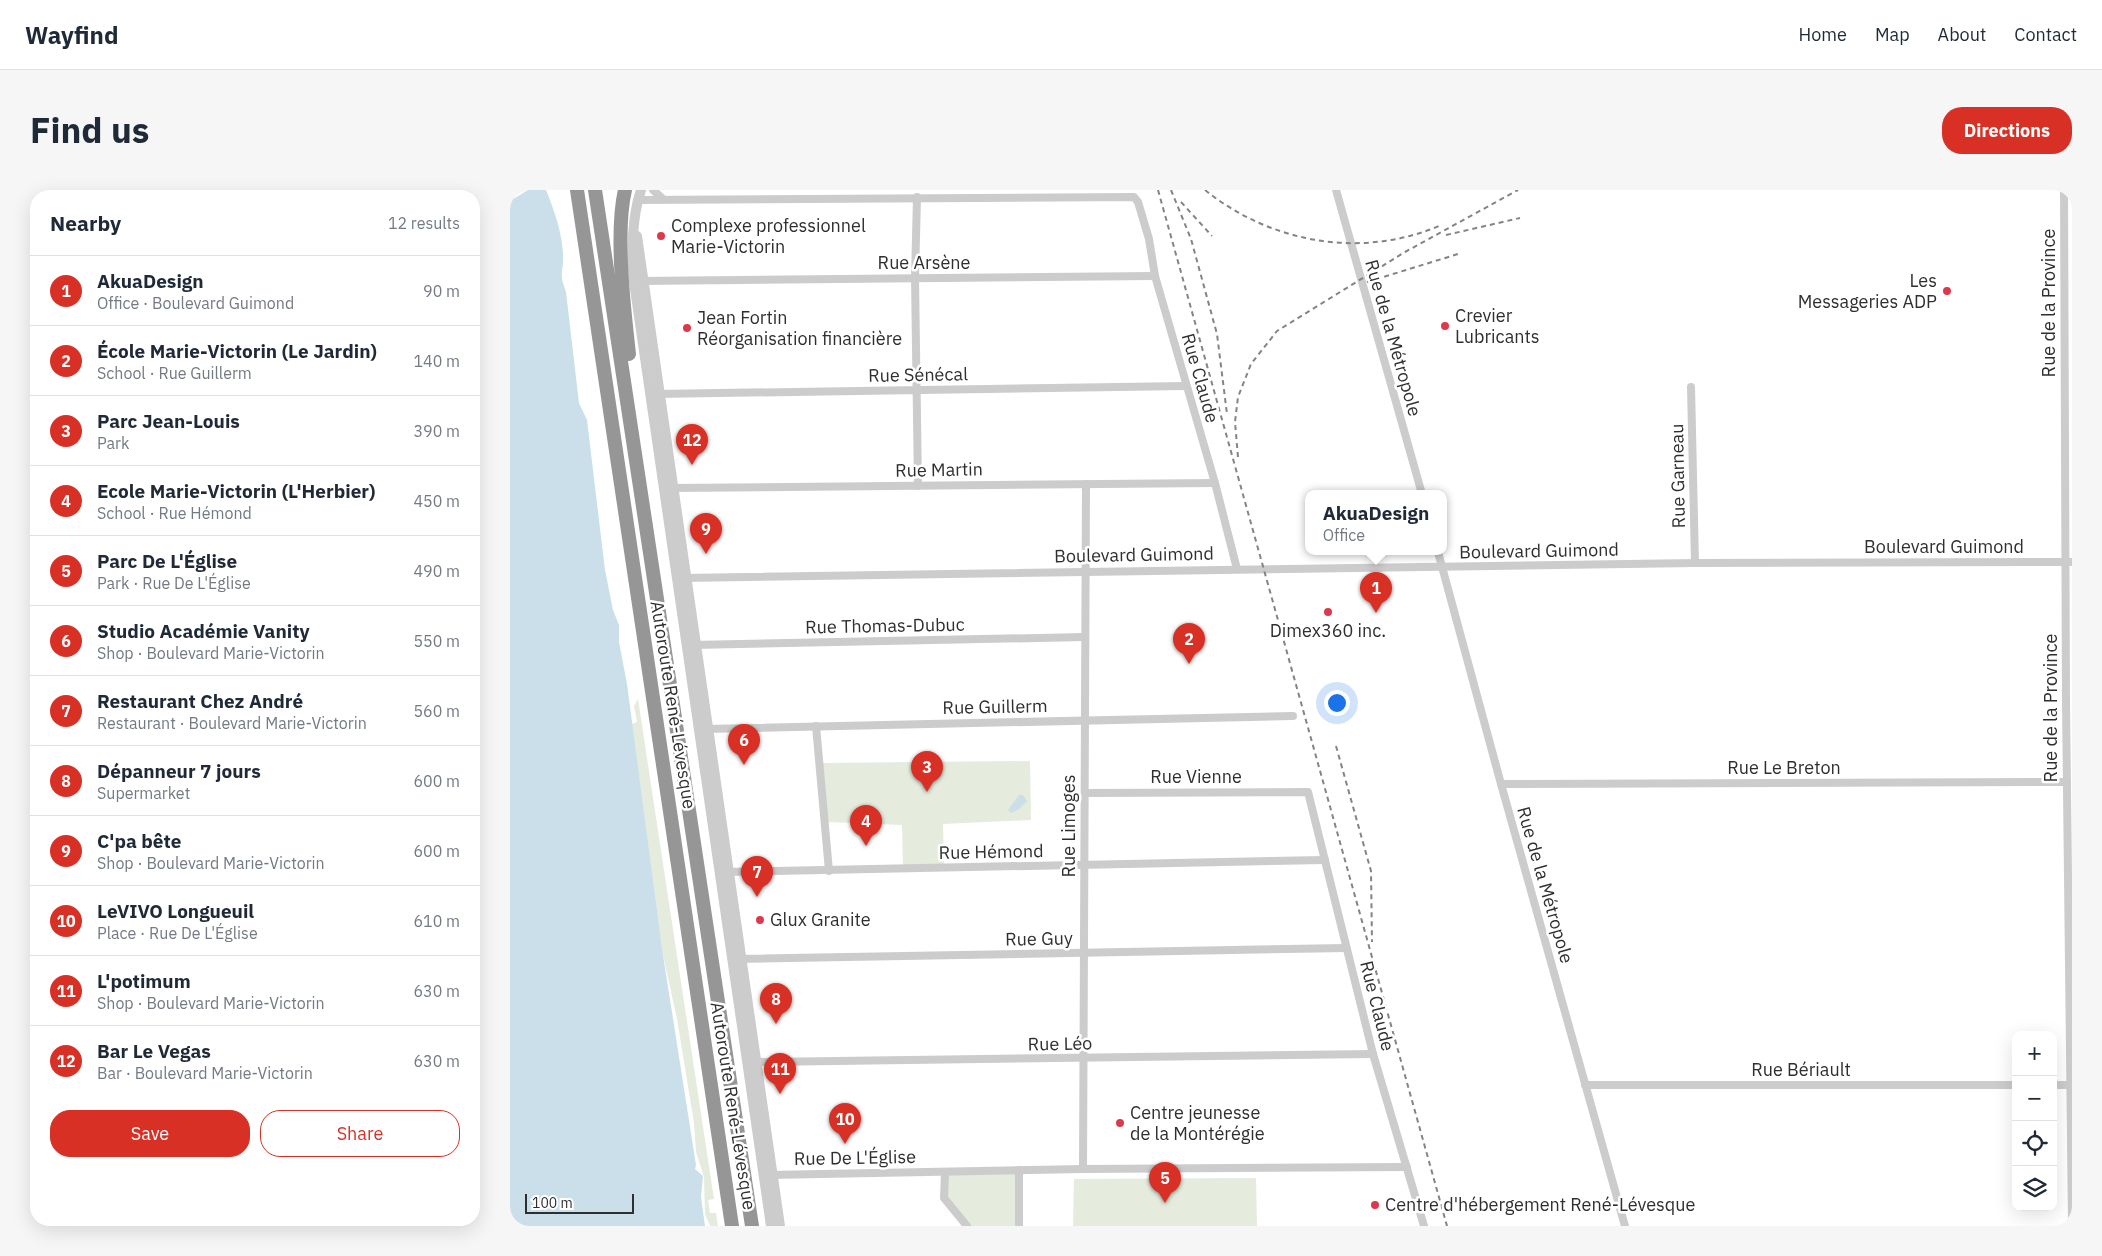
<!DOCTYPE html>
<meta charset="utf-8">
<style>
body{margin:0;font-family:"IBM Plex Sans",sans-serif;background:#f6f6f7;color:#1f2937}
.controls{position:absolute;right:15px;bottom:15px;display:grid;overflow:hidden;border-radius:10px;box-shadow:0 5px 20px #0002}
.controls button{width:45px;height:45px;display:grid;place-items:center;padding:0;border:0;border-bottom:1px solid #e0e1e3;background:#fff;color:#1f2937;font:25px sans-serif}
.scale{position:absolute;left:15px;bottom:12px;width:109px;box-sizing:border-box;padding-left:5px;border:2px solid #2f2f2f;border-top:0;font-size:14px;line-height:18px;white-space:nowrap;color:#2f2f2f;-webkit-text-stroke:4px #fff;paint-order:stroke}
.you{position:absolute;left:826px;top:512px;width:18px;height:18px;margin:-12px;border:4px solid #fff;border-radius:50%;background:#1a73e8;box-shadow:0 0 0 8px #1a73e833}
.badge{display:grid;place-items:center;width:32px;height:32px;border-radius:50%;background:#d93025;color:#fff;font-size:16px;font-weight:700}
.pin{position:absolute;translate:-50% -41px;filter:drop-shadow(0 1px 2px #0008)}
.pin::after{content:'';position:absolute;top:26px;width:18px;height:15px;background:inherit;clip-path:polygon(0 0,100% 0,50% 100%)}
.popup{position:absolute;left:795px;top:300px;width:142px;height:65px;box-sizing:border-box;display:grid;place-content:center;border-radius:10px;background:#fff;filter:drop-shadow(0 1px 4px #0005);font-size:16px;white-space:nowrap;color:#747a83}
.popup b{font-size:19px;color:#1f2937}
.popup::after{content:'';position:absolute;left:50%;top:100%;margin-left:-10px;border:10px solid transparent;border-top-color:#fff}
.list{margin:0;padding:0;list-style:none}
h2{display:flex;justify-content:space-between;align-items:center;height:65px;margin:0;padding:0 20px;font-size:21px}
h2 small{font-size:16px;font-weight:400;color:#747a83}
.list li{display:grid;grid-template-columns:32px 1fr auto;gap:15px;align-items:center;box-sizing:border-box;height:70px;padding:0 20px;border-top:1px solid #e0e1e3}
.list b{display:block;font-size:19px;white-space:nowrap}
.list p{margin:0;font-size:16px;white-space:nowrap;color:#747a83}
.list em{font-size:16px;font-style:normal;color:#747a83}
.actions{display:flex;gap:10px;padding:15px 20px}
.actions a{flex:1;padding:11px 0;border:1px solid #d93025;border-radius:20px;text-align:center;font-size:18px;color:#d93025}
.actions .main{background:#d93025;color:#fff}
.icon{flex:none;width:28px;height:28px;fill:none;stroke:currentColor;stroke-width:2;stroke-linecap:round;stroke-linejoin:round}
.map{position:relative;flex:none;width:1562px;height:1036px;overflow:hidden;border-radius:20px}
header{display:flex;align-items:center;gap:30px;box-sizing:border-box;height:70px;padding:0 25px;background:#fff;border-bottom:1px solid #e0e1e3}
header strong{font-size:24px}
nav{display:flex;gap:28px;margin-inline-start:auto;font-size:18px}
.intro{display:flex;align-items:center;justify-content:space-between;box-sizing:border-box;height:120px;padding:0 30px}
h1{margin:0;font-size:35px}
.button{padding:12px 22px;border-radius:20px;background:#d93025;color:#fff;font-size:18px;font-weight:700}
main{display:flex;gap:30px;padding:0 30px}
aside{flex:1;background:#fff;border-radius:20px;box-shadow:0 5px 20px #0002}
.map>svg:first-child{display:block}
.green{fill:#e5ebdd}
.water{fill:#cadfea}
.pier{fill:#fff}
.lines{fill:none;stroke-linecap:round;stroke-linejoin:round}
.minor{stroke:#ccc;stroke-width:8}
.tertiary{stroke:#ccc;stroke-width:10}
.motorway{stroke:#969696;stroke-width:14}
.rail{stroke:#848484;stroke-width:2;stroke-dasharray:5 4;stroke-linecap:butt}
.poi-dot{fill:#de394b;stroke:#fff;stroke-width:2}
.labels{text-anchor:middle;stroke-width:5;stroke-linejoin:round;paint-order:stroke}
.poi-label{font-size:18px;fill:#2f2f2f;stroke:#fff;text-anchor:start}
.street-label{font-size:18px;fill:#2f2f2f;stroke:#fff}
</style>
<header>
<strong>Wayfind</strong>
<nav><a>Home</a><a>Map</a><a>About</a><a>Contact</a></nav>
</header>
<div class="intro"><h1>Find us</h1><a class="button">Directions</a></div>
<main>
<aside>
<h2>Nearby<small>12 results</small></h2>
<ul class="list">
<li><span class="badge">1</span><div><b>AkuaDesign</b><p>Office · Boulevard Guimond</p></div><em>90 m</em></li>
<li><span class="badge">2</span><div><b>École Marie-Victorin (Le Jardin)</b><p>School · Rue Guillerm</p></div><em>140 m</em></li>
<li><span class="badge">3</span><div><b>Parc Jean-Louis</b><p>Park</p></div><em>390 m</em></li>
<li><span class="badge">4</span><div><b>Ecole Marie-Victorin (L'Herbier)</b><p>School · Rue Hémond</p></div><em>450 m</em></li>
<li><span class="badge">5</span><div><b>Parc De L'Église</b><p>Park · Rue De L'Église</p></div><em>490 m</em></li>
<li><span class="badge">6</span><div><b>Studio Académie Vanity</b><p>Shop · Boulevard Marie-Victorin</p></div><em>550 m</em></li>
<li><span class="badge">7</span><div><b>Restaurant Chez André</b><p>Restaurant · Boulevard Marie-Victorin</p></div><em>560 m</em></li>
<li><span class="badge">8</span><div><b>Dépanneur 7 jours</b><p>Supermarket</p></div><em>600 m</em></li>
<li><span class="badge">9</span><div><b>C'pa bête</b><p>Shop · Boulevard Marie-Victorin</p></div><em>600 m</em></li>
<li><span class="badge">10</span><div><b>LeVIVO Longueuil</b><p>Place · Rue De L'Église</p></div><em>610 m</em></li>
<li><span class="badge">11</span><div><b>L'potimum</b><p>Shop · Boulevard Marie-Victorin</p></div><em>630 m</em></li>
<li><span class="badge">12</span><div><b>Bar Le Vegas</b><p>Bar · Boulevard Marie-Victorin</p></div><em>630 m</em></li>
</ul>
<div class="actions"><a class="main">Save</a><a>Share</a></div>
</aside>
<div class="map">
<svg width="1562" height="1036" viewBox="0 0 1562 1036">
<rect width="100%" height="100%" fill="#fff"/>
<g class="green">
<polygon points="128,509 204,1009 198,1010 200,1023 206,1023 208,1036 200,1036 195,1024 194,987 186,962 184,933 167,829 153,765 122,534 127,532 124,516"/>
<polygon points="520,571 521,630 433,634 434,677 393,678 392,635 317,632 312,573"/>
<polygon points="509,980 509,1036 457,1036 434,1008 435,982"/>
<polygon points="746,988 747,1036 563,1036 564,989"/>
</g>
<g class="water">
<path d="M0 0H36C44 20 52 42 53 64 54 83 48 81 56 102L69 213 77 230 95 380 103 420 109 435V452L117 494 153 765 186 975 185 979 193 986 191 1007 195 1036H0Z"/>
<polygon points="509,605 513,605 517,611 509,619 501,623 498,620"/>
</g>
<polygon class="pier" points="0,0 18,0 0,11"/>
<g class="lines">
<g class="minor">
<polyline points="143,0 153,9"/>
<polyline points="826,0 912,304"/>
<polyline points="1554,0 1556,513 1562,1036"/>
<polyline points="407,7 405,88 408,296"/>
<polyline points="128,10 624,7 628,12 639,49 645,86 705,293 727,379"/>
<polyline points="129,91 645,86"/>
<polyline points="1181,197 1185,373"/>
<polyline points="146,204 676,196"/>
<polyline points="159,298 705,293"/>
<polyline points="928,362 991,594 1115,1036"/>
<polyline points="171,388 1185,373 1562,372"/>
<polyline points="182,455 575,447"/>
<polyline points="306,536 319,681"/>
<polyline points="195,539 783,526"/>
<polyline points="991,594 1557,592"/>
<polyline points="575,603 798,602 863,864 914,1036"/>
<polyline points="213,682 815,670"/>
<polyline points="226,769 836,758"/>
<polyline points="243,872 863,864"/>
<polyline points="1075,895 1506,895"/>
<polyline points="1543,895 1562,895"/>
<polyline points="573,979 576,294"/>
<polyline points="435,982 434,1008 457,1036"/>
<polyline points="259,985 573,979 897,977"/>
<polyline points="509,1036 509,980"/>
</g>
<g class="tertiary">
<path d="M131 0C122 26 121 65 124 92L261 1036"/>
<polyline points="127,46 270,1036"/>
</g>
<g class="motorway">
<polyline points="67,0 222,1036"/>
<polyline points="85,0 242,1036"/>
<path d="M115 0C105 42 114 120 119 164"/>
</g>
<g class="rail">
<polyline points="648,0 937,1036"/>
<polyline points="661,0 681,49 707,144 717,224"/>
<path d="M695 0C761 53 851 69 929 36"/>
<polyline points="671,12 702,46"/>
<polyline points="936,45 1010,28"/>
<polyline points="857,92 948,64"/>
<polyline points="728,267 725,232 728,207 741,174 767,141 895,62 1008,0"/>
<polyline points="826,556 861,681 862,752"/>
</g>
</g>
<g class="poi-dot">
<circle cx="151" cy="46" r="5"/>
<circle cx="1437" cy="101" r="5"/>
<circle cx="935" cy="136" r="5"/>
<circle cx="177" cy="138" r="5"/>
<circle cx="818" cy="422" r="5"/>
<circle cx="250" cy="730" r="5"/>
<circle cx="610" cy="933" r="5"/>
<circle cx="865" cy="1015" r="5"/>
</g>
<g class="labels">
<g class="poi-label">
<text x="161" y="42">Complexe professionnel<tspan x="161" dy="21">Marie-Victorin</tspan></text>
<text x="1427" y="97" text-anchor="end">Les<tspan x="1427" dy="21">Messageries ADP</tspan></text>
<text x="945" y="132">Crevier<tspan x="945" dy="21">Lubricants</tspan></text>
<text x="187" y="134">Jean Fortin<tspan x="187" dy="21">Réorganisation financière</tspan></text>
<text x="818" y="447" text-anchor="middle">Dimex360 inc.</text>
<text x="260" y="736">Glux Granite</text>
<text x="620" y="929">Centre jeunesse<tspan x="620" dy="21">de la Montérégie</tspan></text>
<text x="875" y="1021">Centre d'hébergement René-Lévesque</text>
</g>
<g class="street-label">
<text x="414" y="79">Rue Arsène</text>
<text transform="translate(1539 113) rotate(-90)" y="6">Rue de la Province</text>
<text transform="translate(883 148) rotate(74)" y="6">Rue de la Métropole</text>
<text transform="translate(408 185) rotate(-1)" y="6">Rue Sénécal</text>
<text transform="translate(690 188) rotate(74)" y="6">Rue Claude</text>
<text transform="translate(429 280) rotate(-1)" y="6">Rue Martin</text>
<text transform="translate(1168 286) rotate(-91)" y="6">Rue Garneau</text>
<text x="1434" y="363">Boulevard Guimond</text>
<text transform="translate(1029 361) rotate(-1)" y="6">Boulevard Guimond</text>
<text transform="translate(624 365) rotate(-1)" y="6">Boulevard Guimond</text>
<text transform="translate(375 436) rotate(-1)" y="6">Rue Thomas-Dubuc</text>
<text transform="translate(163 515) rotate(81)" y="6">Autoroute René-Lévesque</text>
<text transform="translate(485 517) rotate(-1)" y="6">Rue Guillerm</text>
<text transform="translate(1541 518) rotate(-90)" y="6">Rue de la Province</text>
<text x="1274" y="584">Rue Le Breton</text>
<text x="686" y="593">Rue Vienne</text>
<text transform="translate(559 636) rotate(-90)" y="6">Rue Limoges</text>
<text transform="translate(481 662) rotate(-1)" y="6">Rue Hémond</text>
<text transform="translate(1035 695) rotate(74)" y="6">Rue de la Métropole</text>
<text transform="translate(529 749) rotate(-1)" y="6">Rue Guy</text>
<text transform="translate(867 816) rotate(76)" y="6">Rue Claude</text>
<text transform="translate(550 854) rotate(-1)" y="6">Rue Léo</text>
<text x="1291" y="886">Rue Bériault</text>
<text transform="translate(223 916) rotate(81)" y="6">Autoroute René-Lévesque</text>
<text transform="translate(345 968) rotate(-1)" y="6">Rue De L'Église</text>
</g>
</g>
</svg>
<div class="controls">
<button>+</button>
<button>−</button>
<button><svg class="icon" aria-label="locate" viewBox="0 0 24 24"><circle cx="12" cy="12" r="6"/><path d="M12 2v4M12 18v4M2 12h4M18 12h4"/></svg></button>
<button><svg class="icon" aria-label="layers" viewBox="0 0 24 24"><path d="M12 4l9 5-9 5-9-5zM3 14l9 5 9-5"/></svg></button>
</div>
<div class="scale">100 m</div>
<div class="you"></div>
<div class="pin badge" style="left:866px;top:423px">1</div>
<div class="popup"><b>AkuaDesign</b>Office</div>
<div class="pin badge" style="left:679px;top:474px">2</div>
<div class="pin badge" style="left:417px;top:602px">3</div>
<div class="pin badge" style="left:356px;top:656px">4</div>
<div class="pin badge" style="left:655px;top:1013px">5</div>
<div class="pin badge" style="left:234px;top:575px">6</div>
<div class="pin badge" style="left:247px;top:707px">7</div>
<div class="pin badge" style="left:266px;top:834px">8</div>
<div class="pin badge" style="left:196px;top:364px">9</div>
<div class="pin badge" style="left:335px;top:954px">10</div>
<div class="pin badge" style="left:270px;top:904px">11</div>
<div class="pin badge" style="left:182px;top:275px">12</div>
</div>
</main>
